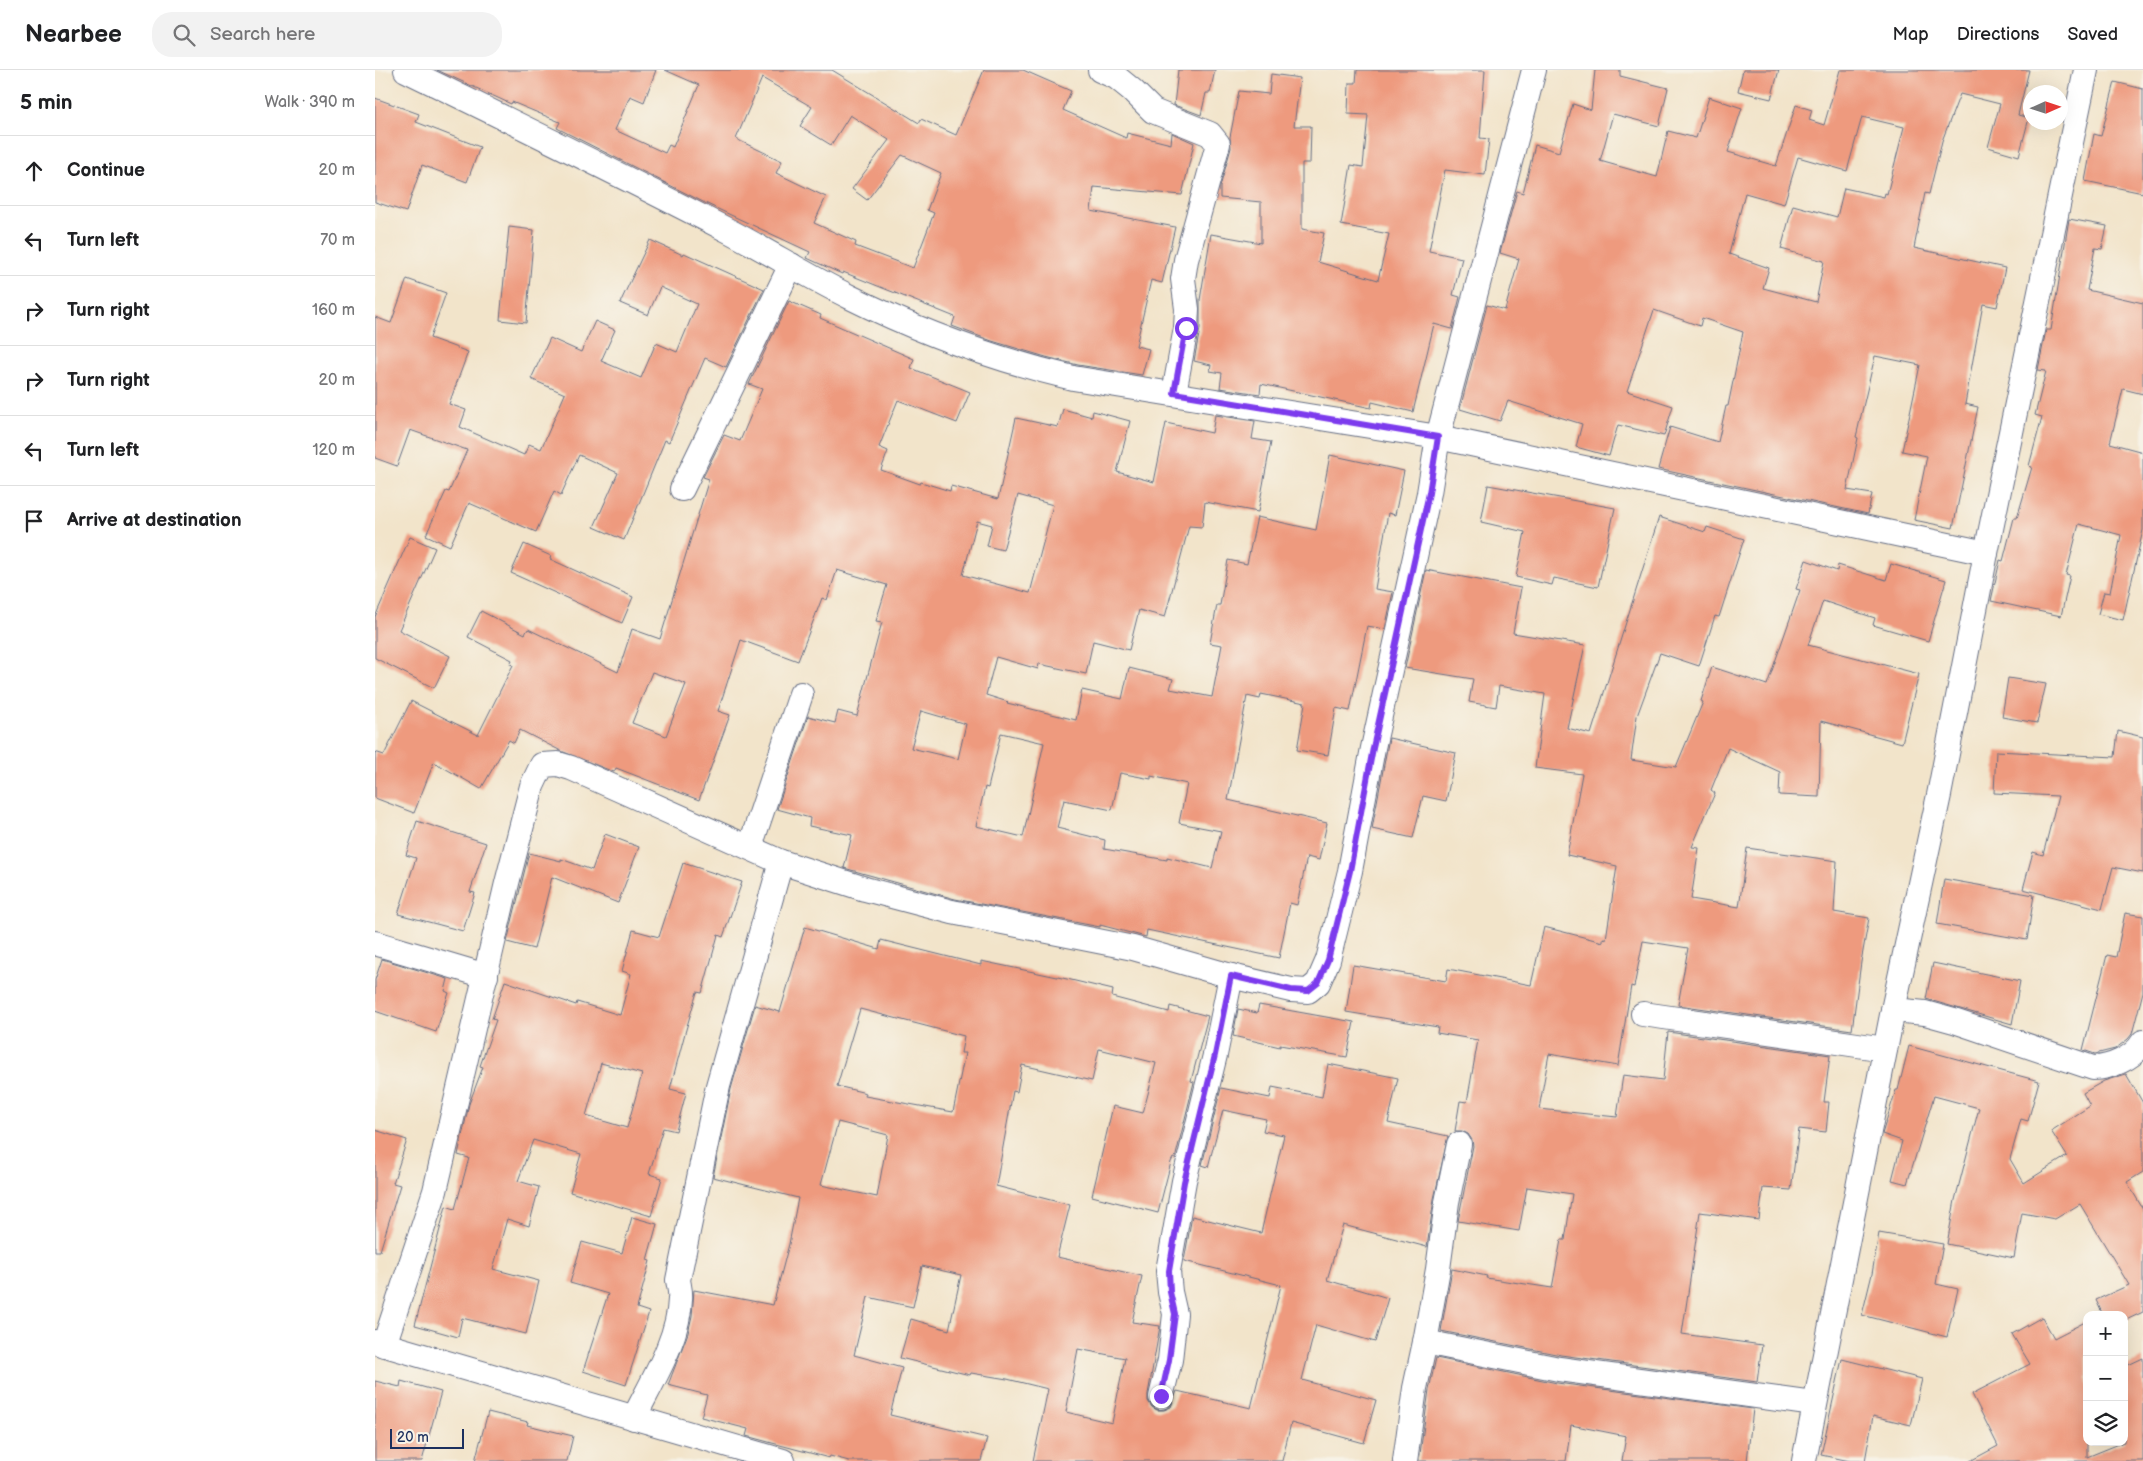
<!DOCTYPE html>
<meta charset="utf-8">
<style>
body{margin:0;font-family:"Balsamiq Sans",sans-serif;background:#f2f2f2;color:#202124}
.controls{position:absolute;right:15px;bottom:15px;display:grid;overflow:hidden;border-radius:10px;box-shadow:0 5px 20px #0002}
.controls button{width:45px;height:45px;display:grid;place-items:center;padding:0;border:0;border-bottom:1px solid #e0e0e0;background:#fff;color:#202124;font:25px sans-serif}
.compass{position:absolute;left:1648px;top:15px;width:45px;height:45px;border-radius:50%;background:#fff;box-shadow:0 5px 20px #0002;rotate:87deg}
.scale{position:absolute;left:15px;bottom:12px;width:74px;box-sizing:border-box;padding-left:5px;border:2px solid #1b2f5e;border-top:0;font-size:14px;line-height:18px;white-space:nowrap;color:#1b2f5e;-webkit-text-stroke:4px #f7f3e8;paint-order:stroke}
.stop{position:absolute;width:15px;height:15px;margin:-11px;border:4px solid #7c3aed;border-radius:50%;background:#fff}
.stop.end{background:#7c3aed;border-color:#fff;box-shadow:0 1px 5px #0008}
.list{margin:0;padding:0;list-style:none}
h2{display:flex;justify-content:space-between;align-items:center;height:65px;margin:0;padding:0 20px;font-size:21px}
h2 small{font-size:16px;font-weight:400;color:#757577}
.list li{display:grid;grid-template-columns:32px 1fr auto;gap:15px;align-items:center;box-sizing:border-box;height:70px;padding:0 20px;border-top:1px solid #e0e0e0}
.list b{display:block;font-size:19px;white-space:nowrap}
.list em{font-size:16px;font-style:normal;color:#757577}
.icon{flex:none;width:28px;height:28px;fill:none;stroke:currentColor;stroke-width:2;stroke-linecap:round;stroke-linejoin:round}
.map{position:relative;flex:none;width:1768px;height:1391px;overflow:hidden}
header{display:flex;align-items:center;gap:30px;box-sizing:border-box;height:70px;padding:0 25px;background:#fff;border-bottom:1px solid #e0e0e0}
header strong{font-size:24px}
nav{display:flex;gap:28px;margin-inline-start:auto;font-size:18px}
.search{width:350px;height:45px;background:#f2f2f2;display:flex;align-items:center;gap:12px;box-sizing:border-box;padding:0 18px;border-radius:20px;color:#757577;font-size:19px}
main{display:flex}
aside{flex:1;background:#fff}
.map>svg:first-child{display:block}
.building{fill:#ee9a7e;fill-rule:evenodd}
.lines{fill:none;stroke-linecap:round;stroke-linejoin:round}
.minor-casing{stroke:#666e84;stroke-width:26}
.minor{stroke:#fff;stroke-width:24}
.route{stroke:#7c3aed;stroke-width:6}
</style>
<header>
<strong>Nearbee</strong>
<div class="search"><svg class="icon" aria-label="search" viewBox="0 0 24 24"><circle cx="10" cy="10" r="6"/><path d="M15 15l6 6"/></svg>Search here</div>
<nav><a>Map</a><a>Directions</a><a>Saved</a></nav>
</header>
<main>
<aside>
<h2>5 min<small>Walk · 390 m</small></h2>
<ul class="list">
<li><svg class="icon" aria-label="ahead" viewBox="0 0 24 24"><path d="M12 20V5M6 11l6-6 6 6"/></svg><div><b>Continue</b></div><em>20 m</em></li>
<li><svg class="icon" aria-label="left" viewBox="0 0 24 24"><path d="M17 20v-9H6M10 6l-5 5 5 5"/></svg><div><b>Turn left</b></div><em>70 m</em></li>
<li><svg class="icon" aria-label="right" viewBox="0 0 24 24"><path d="M7 20v-9h11M14 6l5 5-5 5"/></svg><div><b>Turn right</b></div><em>160 m</em></li>
<li><svg class="icon" aria-label="right" viewBox="0 0 24 24"><path d="M7 20v-9h11M14 6l5 5-5 5"/></svg><div><b>Turn right</b></div><em>20 m</em></li>
<li><svg class="icon" aria-label="left" viewBox="0 0 24 24"><path d="M17 20v-9H6M10 6l-5 5 5 5"/></svg><div><b>Turn left</b></div><em>120 m</em></li>
<li><svg class="icon" aria-label="arrive" viewBox="0 0 24 24"><path d="M6 21V4h12l-3 4 3 4H6"/></svg><div><b>Arrive at destination</b></div></li>
</ul>
</aside>
<div class="map">
<svg width="1768" height="1391" viewBox="0 0 1768 1391">
<rect width="100%" height="100%" fill="#f7f3e8"/>
<filter id="ink" filterUnits="userSpaceOnUse"><feTurbulence type="fractalNoise" baseFrequency=".02" numOctaves="2"/><feDisplacementMap in="SourceGraphic" scale="10" xChannelSelector="R" yChannelSelector="G"/><feConvolveMatrix kernelMatrix="1 2 1 2 8 2 1 2 1" color-interpolation-filters="sRGB"/></filter>
<filter id="wash" filterUnits="userSpaceOnUse"><feTurbulence type="fractalNoise" baseFrequency=".0096" numOctaves="4" result="noise"/><feDisplacementMap in="SourceGraphic" scale="20" xChannelSelector="R" yChannelSelector="G"/><feGaussianBlur stdDeviation="1.12" result="paint"/><feColorMatrix in="noise" values="0 0 0 0 0 0 0 0 0 0 0 0 0 0 0 0 0 1.4 0 .05"/><feComposite in="paint" operator="in"/></filter>
<g filter="url(#wash)">
<rect width="100%" height="100%" fill="#f2e4ca"/>
<g id="blocks">
<g class="building">
<path d="M62 0H281L269 32 255 26 240 60 290 83 294 75 298 77 324 15 290 0H457L544 53 546 49 581 65 609 0H648L696 21 688 40 751 68 752 63 796 74 797 63 819 73 807 125 719 117 716 141 800 157 787 213 776 210 761 276 774 279 767 305 703 295 671 287 617 271 577 256 580 247 468 202 467 204 432 188 435 182 330 133 182 58 185 52 137 32 136 34ZM387 8 437 37 425 56 456 75 475 45 514 70 477 119 492 130 527 85 566 103 552 140 559 143 538 198 480 176 481 172 439 153 451 127 401 103 407 91 361 69Z"/>
<polygon points="803,0 840,0 835,23 831,23 826,45 799,35"/>
<polygon points="982,0 1110,0 1105,68 1114,69 1110,105 1070,100 1054,181 1087,188 1078,225 1085,227 1077,259 1059,254 1038,342 997,332 996,338 886,314 885,324 845,318 847,303 835,301 836,295 819,291 825,259 825,230 836,164 886,173 886,132 845,128 845,117 856,78 855,67 864,21 894,24 896,4 925,8 919,56 936,56 935,93 927,93 927,159 949,163 943,192 1003,210 1014,164 966,155 976,95 988,97 993,45 973,44 974,13 981,13"/>
<path d="M1220 0H1245V6L1293 18 1284 56 1238 44 1225 91 1282 107 1293 61 1321 68 1334 27 1367 38 1353 82 1401 96 1421 35 1437 40 1434 50 1449 55 1465 0H1654L1643 45 1654 48 1644 86 1613 77 1625 34 1585 24 1567 71 1554 124 1550 123 1539 178 1630 198 1622 237 1608 234 1590 334 1603 337 1578 458 1539 450 1552 386 1527 381 1545 295 1500 286 1481 367 1483 368 1472 420 1497 424 1493 444 1283 399 1295 357 1343 372 1351 336H1353L1368 262 1327 248 1325 256 1279 240 1252 321 1298 336 1289 366 1243 355 1234 386 1201 377 1207 354 1133 331 1125 351 1085 339 1112 235 1130 240 1144 189 1125 183 1142 121 1148 123 1160 75 1184 82 1198 34 1216 40ZM1487 47 1529 57 1512 124 1510 123 1509 127 1469 118 1462 147 1418 135 1406 179 1449 191 1441 232 1388 218 1394 198 1354 184 1370 123 1409 134 1423 87 1472 101Z"/>
<polygon points="1368,0 1404,0 1396,29 1363,21"/>
<polygon points="1740,12 1768,19 1768,123 1710,111 1719,64 1726,66"/>
<polygon points="0,28 44,44 41,52 105,77 92,112 47,95 31,142 0,132"/>
<polygon points="1694,149 1732,156 1727,179 1720,178 1712,220 1768,233 1768,324 1748,319 1735,373 1768,382 1768,460 1748,550 1723,544 1729,522 1735,523 1746,465 1704,454 1691,505 1695,506 1686,546 1616,531 1625,490 1628,491 1639,448 1642,448 1657,397 1654,396 1667,347 1660,345 1671,301 1663,300 1671,260 1676,260"/>
<polygon points="134,157 159,160 151,253 125,250"/>
<polygon points="275,170 308,185 309,183 389,219 351,297 330,288 294,372 290,370 249,470 219,457 243,403 204,385 186,425 179,421 161,462 94,433 75,476 51,465 71,421 74,422 92,380 35,360 22,396 0,388 0,247 16,253 32,209 71,223 55,268 93,282 74,334 91,340 85,357 149,385 154,374 166,379 190,324 156,309 175,268 206,282 220,251 240,260 226,291 266,308 281,273 302,282 322,234 285,217 273,245 245,233"/>
<path d="M414 231 446 245 445 248 539 289 536 298 595 322 582 353 523 330 504 377 513 381 506 400 545 414 546 412 575 421 576 416 623 429 641 348 683 357 688 339 717 347 718 341 755 351 742 402 779 412 791 353 837 363 840 345 880 351 877 369 896 372 883 442 830 432 827 457 814 456 790 547 764 540 754 580 718 571 711 604 664 594 663 599 621 587 611 625 633 632 632 633 701 650 707 620 747 629 754 598 798 609 795 619 837 627 847 575 835 573 842 535H845L853 490 872 494 882 447 941 460 955 385 1029 401 1020 445 1013 443 1000 519 1018 522 1010 559 992 556 975 641 961 638 953 685 922 680 930 633 886 624 885 629 872 626 853 730 952 753 944 790 932 787 922 835 915 833 904 888 772 860 771 867 725 855V857L580 829 469 798 477 765 434 756 435 748 402 739 433 646 460 653 463 641 482 646 507 552 501 551 512 515 462 500 452 530 447 528 423 591 366 570 343 641 355 645 324 730 241 698 239 702 186 681 145 660 139 673 134 670 106 719 59 692 39 743 0 728V682L9 685 36 631 103 665 138 595 135 594 137 590 93 567 106 541 150 564 153 559 243 602 257 559 285 569 334 409 328 407 349 365 365 371 387 319 374 314ZM643 425 678 435 655 523 588 505 602 451 617 455 612 476 628 480ZM277 602 311 614 291 666 257 653ZM546 641 591 654 583 689 536 678ZM626 663 669 673 648 767 601 756 610 717 613 718ZM745 703 776 709V706L812 714 804 753 846 761 837 798 792 787V790L729 779 730 770 682 758 689 730 737 740Z"/>
<polygon points="1113,415 1240,438 1223,517 1179,508 1177,515 1141,507 1150,462 1106,452"/>
<polygon points="1284,447 1330,462 1332,457 1369,469 1344,547 1340,546 1324,596 1285,583 1262,646 1256,690 1301,697 1328,632 1326,631 1337,597 1392,615 1425,520 1421,519 1431,490 1462,501 1463,495 1511,510 1516,494 1571,510 1553,571 1498,555 1500,548 1448,531 1433,575 1544,604 1527,673 1446,651 1444,727 1404,725 1405,702 1353,678 1336,720 1340,723 1317,777 1324,778 1316,829 1364,837 1372,778 1462,791 1459,842 1494,848 1486,892 1477,960 1303,935 1313,878 1268,871 1259,917 1256,916 1243,996 1174,984 1164,1039 1242,1047 1248,1005 1288,1010 1293,962 1455,985 1449,1032 1454,1032 1451,1062 1424,1059 1416,1120 1388,1118 1384,1150 1325,1142 1307,1264 1387,1275 1382,1312 1186,1285 1066,1261 1077,1199 1112,1206 1111,1208 1177,1218 1186,1170 1190,1170 1197,1124 1152,1117 1144,1161 1083,1151 1098,1076 1097,1070 1093,1064 1087,1061 1080,1061 1085,1031 1092,1032 1103,970 1062,963 1063,957 971,942 978,895 1071,911 1073,899 1156,915 1169,857 1228,872 1228,868 1231,869 1242,796 1192,785 1207,704 1160,698 1170,624 1124,616 1121,637 1094,632 1098,609 1030,598 1051,500 1146,518 1138,563 1210,575 1192,658 1216,664"/>
<polygon points="35,467 60,478 24,560 75,586 59,618 0,588 0,547"/>
<polygon points="149,474 176,486 175,489 258,527 247,553 136,503"/>
<polygon points="1633,608 1671,614 1662,653 1627,647"/>
<polygon points="1743,661 1768,667 1768,803 1738,797 1727,839 1648,819 1658,782 1668,785 1683,726 1619,723 1621,681 1740,687"/>
<polygon points="1014,668 1081,683 1071,731 1048,726 1038,768 997,759"/>
<polygon points="42,751 111,773 95,822 100,823 88,861 23,844 41,788 31,785"/>
<polygon points="230,764 264,777 243,833 177,807 159,879 132,872 154,783 186,791 186,789 217,800"/>
<path d="M308 793 367 812 348 867 343 865 327 923 322 922 310 963 295 1019 311 1023 301 1061 288 1058 274 1104 287 1108 276 1146 195 1122 206 1084 158 1070 143 1111 164 1117 154 1156 132 1149 118 1199 164 1211 151 1264 87 1248 83 1267 40 1255 71 1136 80 1139 94 1088 83 1085 94 1034 108 997 105 996 121 950 117 949 130 911 201 935 202 932 245 945 256 904 247 901 258 860 284 867ZM226 993 267 1004 252 1058 211 1046Z"/>
<polygon points="1569,809 1659,825 1652,870 1562,854"/>
<polygon points="1750,843 1768,846 1768,922 1757,964 1753,969 1740,979 1720,984 1708,980 1732,885 1741,887"/>
<path d="M430 857 504 879 506 870 606 895V891L692 909 738 920 737 927 794 942 795 936 833 946 816 1011 819 1012 800 1089 798 1088 796 1092 783 1143 717 1126 738 1036 768 1043 781 993 724 979 717 1011 647 995 642 1022 638 1021 621 1116 695 1135 682 1187 767 1206 757 1252 785 1256 773 1324V1331L777 1337 782 1340H789L796 1337 802 1321 876 1338 906 1215 809 1191 817 1146 886 1163 909 1065 888 1061 891 1049 848 1040 833 1097 827 1095 846 1018 895 1028 897 1017 947 1027 953 994 1023 1008 1013 1053 1073 1066 1059 1129 1052 1177 968 1155 952 1210 1013 1228 1000 1272 941 1255 927 1310 1001 1330 989 1373 916 1353 907 1391H658L673 1319 632 1309 596 1303 595 1305 525 1288 536 1249 574 1260 586 1205 547 1196 538 1237 493 1227 479 1285 527 1298 515 1345 612 1368 606 1391H474L455 1386 454 1388 371 1366 373 1359 326 1347 332 1325 293 1315 313 1263 317 1246 319 1220 398 1235 414 1174 423 1128 338 1107 356 1019 380 935 405 942ZM485 939 589 966 586 983H590L578 1042 490 1026 491 1023 462 1016ZM463 1052 513 1065 502 1127 446 1115ZM703 1279 750 1288 737 1353 691 1342Z"/>
<polygon points="7,889 73,909 70,921 74,923 61,962 0,941 0,910"/>
<polygon points="1558,893 1645,911 1637,954 1551,929"/>
<polygon points="884,935 979,952 972,987 905,975 905,977 858,966 863,939 882,943"/>
<polygon points="1534,976 1664,1011 1653,1051 1646,1049 1635,1089 1649,1113 1692,1086 1676,1061 1715,1036 1708,1023 1729,1011 1751,1004 1768,1033 1768,1102 1752,1112 1768,1139 1768,1242 1749,1251 1749,1245 1728,1245 1721,1230 1754,1215 1705,1134 1680,1149 1647,1143 1639,1188 1572,1174 1580,1130 1604,1038 1559,1026 1532,1114 1517,1110 1527,1071 1507,1064 1521,1020 1523,1020"/>
<polygon points="0,1060 32,1070 18,1113 25,1115 5,1181 0,1181"/>
<polygon points="257,1147 282,1154 272,1190 275,1191 262,1238 274,1242 251,1315 208,1301 233,1224 195,1213 207,1172 247,1183"/>
<polygon points="1504,1163 1568,1174 1561,1214 1583,1219 1572,1267 1487,1245 1497,1204"/>
<polygon points="1667,1247 1679,1268 1712,1251 1712,1387 1749,1372 1749,1297 1768,1288 1768,1391 1595,1391 1623,1376 1597,1324 1655,1294 1637,1264"/>
<polygon points="1061,1288 1182,1313 1378,1339 1372,1391 1247,1391 1251,1366 1196,1355 1191,1391 1044,1391 1054,1320"/>
<polygon points="1467,1289 1547,1309 1536,1355 1498,1346 1490,1391 1475,1391 1446,1385"/>
<polygon points="0,1311 25,1317 26,1311 66,1322 47,1391 0,1391"/>
<polygon points="113,1342 153,1352 152,1355 198,1366 192,1391 100,1391"/>
</g>
</g>
</g>
<g filter="url(#ink)">
<use href="#blocks" fill-opacity="0" stroke="#666e84" stroke-width="1"/>
<g class="lines">
<defs>
<g id="minor">
<path d="M31 0C140 53 248 106 356 162 396 183 434 207 475 227 545 262 622 290 698 308L1063 367 1611 483"/>
<polyline points="725,0 741,7 757,20 778,41 835,64 843,74 811,190 808,209 812,239 811,258 799,323"/>
<polyline points="307,419 416,195"/>
<polyline points="375,777 426,624"/>
<polyline points="0,873 111,906"/>
<path d="M1518 940 1550 943 1579 951 1718 998C1735 998 1759 988 1768 972"/>
<polyline points="1268,944 1510,979"/>
<polyline points="0,1272 408,1391"/>
<polyline points="1050,1272 1184,1299 1439,1334"/>
<polyline points="9,1275 60,1121 132,813 157,716 167,695 183,694 196,698 406,792 490,819 577,842 758,878 856,906 916,920 933,921 943,913 953,890 975,801 998,678 1054,423 1063,367 1159,0"/>
<polyline points="786,1327 795,1290 800,1244 795,1222 793,1201 809,1111 840,985 856,906"/>
<path d="M259 1348C276 1313 304 1269 305 1229 306 1223 304 1216 303 1210L343 1016 406 792"/>
<polyline points="1030,1391 1040,1318 1050,1272 1063,1199 1072,1132 1084,1074"/>
<polyline points="1429,1391 1518,940 1564,725 1611,483 1711,0"/>
</g>
</defs>
<use href="#minor" class="minor-casing"/>
<use href="#minor" class="minor"/>
</g>
</g>
<g class="lines" filter="url(#ink)">
<polyline class="route" points="786,1326 794,1290 800,1244 795,1222 794,1201 809,1112 840,985 856,906 916,920 933,921 943,913 953,890 975,801 998,678 1054,423 1063,367 799,323 811,258"/>
</g>
</svg>
<div class="controls">
<button>+</button>
<button>−</button>
<button><svg class="icon" aria-label="layers" viewBox="0 0 24 24"><path d="M12 4l9 5-9 5-9-5zM3 14l9 5 9-5"/></svg></button>
</div>
<svg class="compass" viewBox="-18 -18 36 36"><path d="M0-13l5 13h-10z" fill="#e53935"/><path d="M0 13l5-13h-10z" fill="#757577"/></svg>
<div class="scale">20 m</div>
<div class="stop" style="left:811px;top:258px"></div>
<div class="stop end" style="left:786px;top:1326px"></div>
</div>
</main>
